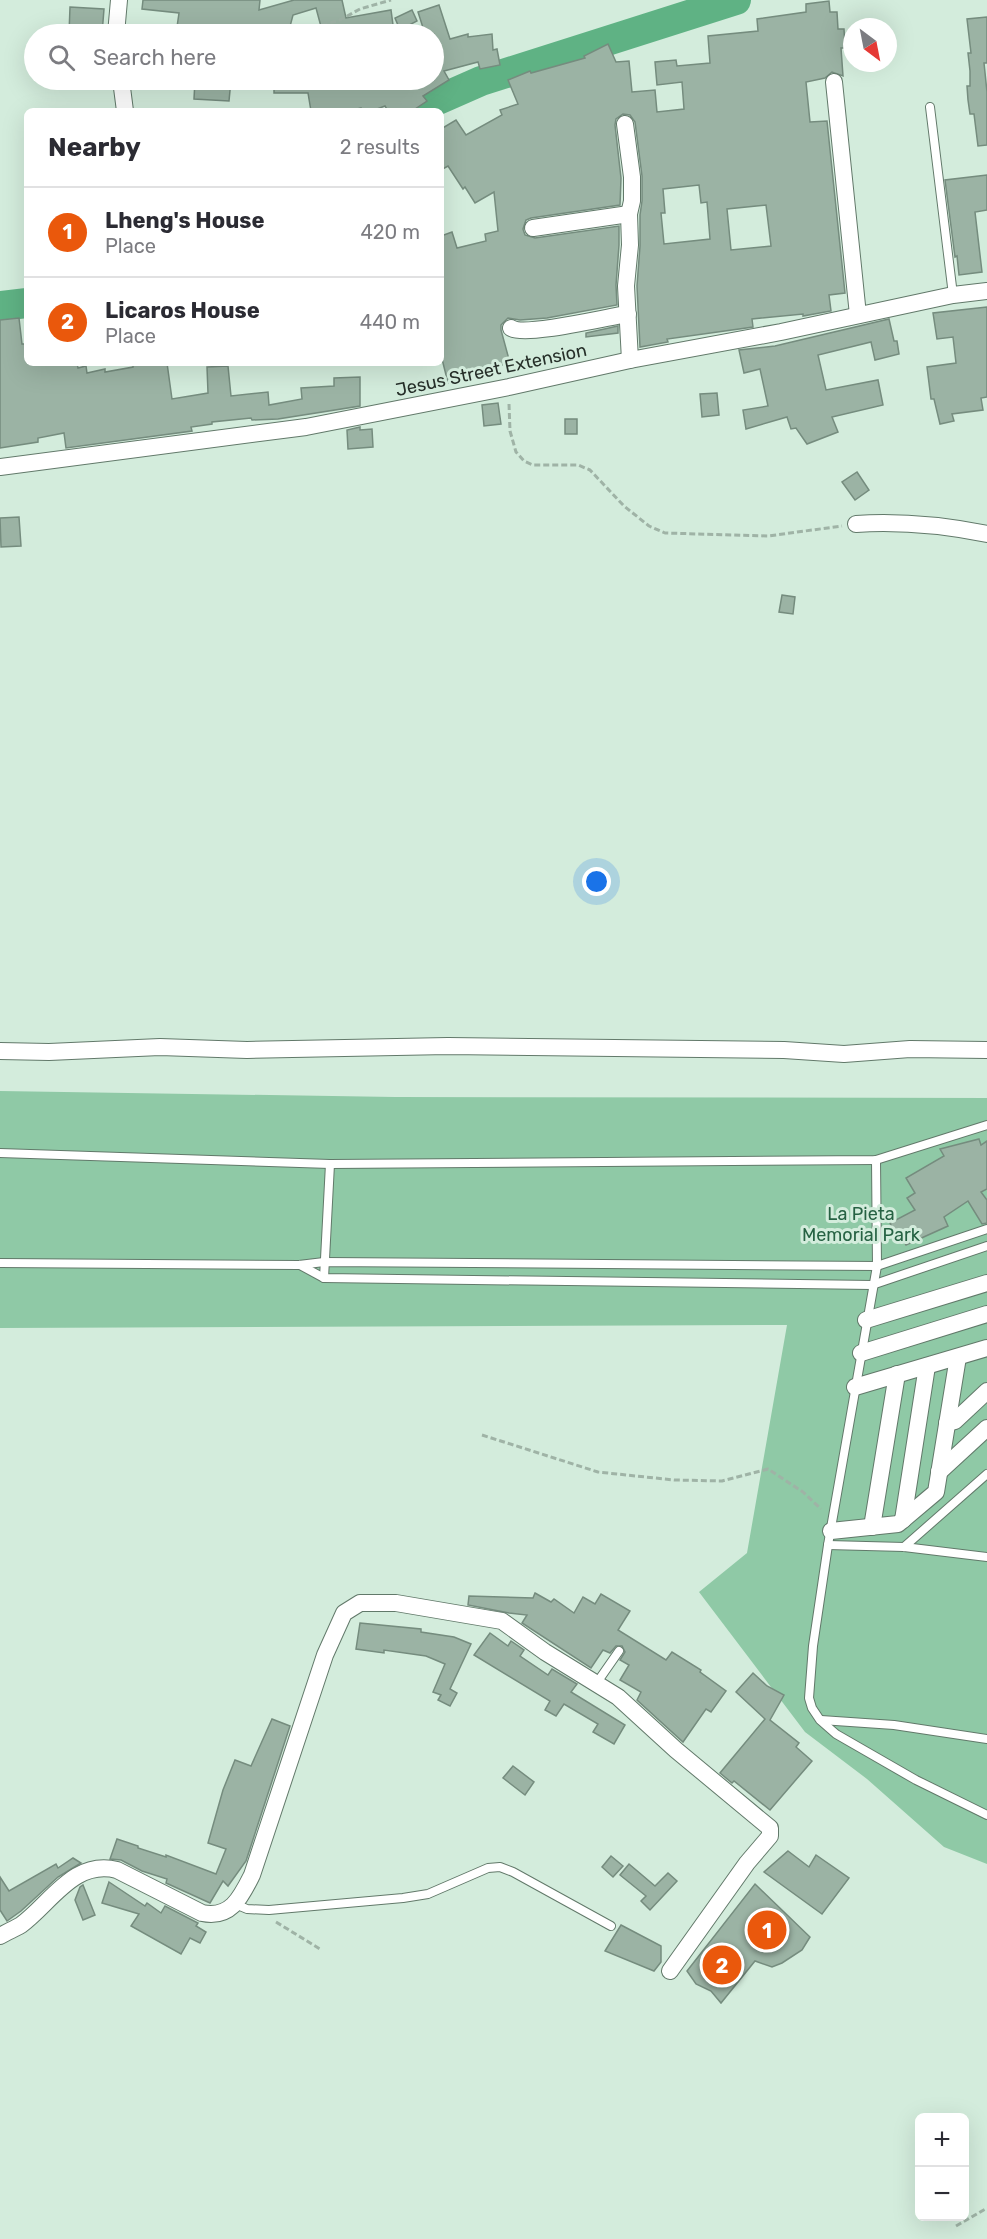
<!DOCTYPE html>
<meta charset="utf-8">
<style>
body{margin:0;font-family:Rubik,sans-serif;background:#f7f7f7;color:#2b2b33}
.controls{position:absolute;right:18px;bottom:18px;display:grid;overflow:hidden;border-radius:9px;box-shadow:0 6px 24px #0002}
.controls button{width:54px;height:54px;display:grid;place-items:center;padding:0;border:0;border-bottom:2px solid #e1e1e2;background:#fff;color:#2b2b33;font:30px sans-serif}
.compass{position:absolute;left:843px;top:18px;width:54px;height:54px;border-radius:50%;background:#fff;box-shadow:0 6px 24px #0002;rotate:148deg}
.you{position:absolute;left:597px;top:882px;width:21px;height:21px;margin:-15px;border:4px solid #fff;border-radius:50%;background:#1a73e8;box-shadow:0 0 0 9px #1a73e833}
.badge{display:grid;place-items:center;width:39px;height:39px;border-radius:50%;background:#ea580c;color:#fff;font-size:20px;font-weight:700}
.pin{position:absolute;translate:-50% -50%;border:3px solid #fff;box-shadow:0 2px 6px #0006}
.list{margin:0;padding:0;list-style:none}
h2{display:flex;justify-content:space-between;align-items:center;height:78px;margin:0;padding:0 24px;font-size:26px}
h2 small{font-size:20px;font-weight:400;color:#7c7c81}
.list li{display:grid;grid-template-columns:39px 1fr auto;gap:18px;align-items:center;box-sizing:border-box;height:90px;padding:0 24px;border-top:2px solid #e1e1e2}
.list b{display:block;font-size:22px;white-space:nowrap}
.list p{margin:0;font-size:20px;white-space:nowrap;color:#7c7c81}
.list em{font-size:20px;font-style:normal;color:#7c7c81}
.icon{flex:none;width:33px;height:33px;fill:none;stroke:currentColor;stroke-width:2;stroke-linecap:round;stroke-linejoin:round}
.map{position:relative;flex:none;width:987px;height:2239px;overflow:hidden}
.search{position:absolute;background:#fff;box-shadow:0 6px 24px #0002;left:24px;top:24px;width:420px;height:66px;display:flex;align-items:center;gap:15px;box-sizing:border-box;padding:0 21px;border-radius:33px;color:#7c7c81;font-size:22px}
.panel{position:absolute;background:#fff;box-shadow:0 6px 24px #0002;left:24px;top:108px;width:420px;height:258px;border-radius:9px}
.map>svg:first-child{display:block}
.green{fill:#8fc9a6}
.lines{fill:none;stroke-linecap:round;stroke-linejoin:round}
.river{stroke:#5fb284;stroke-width:30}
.building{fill:#9bb3a4;stroke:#758c7e;stroke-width:1.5;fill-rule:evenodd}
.service-casing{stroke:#62796a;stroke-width:10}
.minor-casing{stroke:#62796a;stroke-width:18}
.path{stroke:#9fb3a6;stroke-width:3;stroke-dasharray:6 3;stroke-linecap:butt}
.service{stroke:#fff;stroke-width:8}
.minor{stroke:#fff;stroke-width:16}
.labels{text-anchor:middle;stroke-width:6;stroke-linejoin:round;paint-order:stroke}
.street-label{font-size:18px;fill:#262f29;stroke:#d3ecdc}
.park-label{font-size:18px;fill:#266243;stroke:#d3ecdc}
</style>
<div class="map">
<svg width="987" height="2239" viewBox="0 0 987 2239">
<rect width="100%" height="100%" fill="#d3ecdc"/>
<polygon class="green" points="0,1091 395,1097 987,1098 987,1864 944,1847 867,1779 805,1732 699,1592 747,1553 787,1325 0,1328"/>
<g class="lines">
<g class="river">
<polyline points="418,111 431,103 481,81 736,0"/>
<polyline points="0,306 27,303"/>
</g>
</g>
<g class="building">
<polygon points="143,0 260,0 259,10 294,0 342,0 346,18 391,10 393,25 371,29 372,34 323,34 316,8 293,15 288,34 176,34 179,13 142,9"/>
<path d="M829 1 830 12H837L838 29H844L845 48H841L843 76 832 72 825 78 806 82 810 122 827 121 845 293 829 295 831 311 803 316V314L752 319 753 327 667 339 668 342 640 347 637 286 640 246V215L642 201V176L635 122 630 115 623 114 616 119 615 125 621 178 620 205 531 218 526 220 523 229 525 235 535 238 619 226V245L616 285 617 305 547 318 520 320 508 318 501 325V330L510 363 469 374 470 377 448 383 441 355V236L452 232 457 248 486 241 485 234 498 231 494 192 475 203 465 187 463 189 448 166 441 170V129L456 120 466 135 502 115 500 110 518 104 508 80 530 71 531 73 585 58 584 56 608 44 616 62 629 61 632 92 655 90 657 112 684 109 682 82 657 85 655 62 676 60 677 66 710 63 708 36 758 31 757 19 806 12V4ZM699 185 701 203 707 202 710 239 664 244 661 213H665L663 189ZM766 205 771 246 731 250 727 209Z"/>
<polygon points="439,5 450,39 468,34 468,37 492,34 493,50 497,49 500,65 480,69 478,62 444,71 449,80 423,96 427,101 412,111 388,111 385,106 372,111 362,111 361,108 350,111 311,111 308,93 274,93 274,80 434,80 434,34 425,34 418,12"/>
<polygon points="70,7 104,9 102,34 69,34"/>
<polygon points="412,10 417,21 400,30 395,18"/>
<polygon points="987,17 987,63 984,63 987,92 987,145 978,146 974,114 970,114 968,100 967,86 970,86 970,71 968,53 971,53 967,19"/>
<polygon points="195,80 231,80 229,101 194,99"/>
<polygon points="987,175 987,210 975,212 982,272 959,275 957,256 955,257 945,180"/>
<polygon points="987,307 987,397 981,398 983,410 952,414 954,421 940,424 934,399 931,399 927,367 956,363 953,337 937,339 933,313"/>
<polygon points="19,318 22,344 26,344 27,363 77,363 78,368 86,366 87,373 105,369 105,372 133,367 133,363 167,363 172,399 208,393 207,367 228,366 231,396 268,392 269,405 302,399 301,388 334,386 334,378 360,377 360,406 278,419 252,420 251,418 212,422 212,424 191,427 192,431 66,448 64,433 38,438 38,442 0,448 0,320"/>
<polygon points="889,319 894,341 897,341 899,354 875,360 871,342 818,355 826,390 878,380 883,405 832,417 838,432 807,444 796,428 791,429 787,417 746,429 743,410 768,406 760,369 744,373 739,350 775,346"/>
<polygon points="618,326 618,333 586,337 586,333"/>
<polygon points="717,393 719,415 702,417 700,394"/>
<polygon points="498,403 501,424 484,426 482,405"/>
<rect x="565" y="419" width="12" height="15"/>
<polygon points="360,427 360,430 372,429 373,447 348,449 347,430"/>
<polygon points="857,472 869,490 855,500 842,482"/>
<polygon points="19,517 21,546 1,547 0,518"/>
<polygon points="782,595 795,597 793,614 779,612"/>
<polygon points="979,1139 981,1145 987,1141 987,1189 981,1192 987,1200 987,1223 982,1224 968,1201 944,1217 948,1226 906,1245 902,1237 898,1239 890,1223 915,1210 907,1198 915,1193 906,1178 944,1156 940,1149"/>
<polygon points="535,1593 551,1602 554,1599 574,1613 583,1597 595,1604 601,1594 630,1611 618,1630 666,1660 672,1652 701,1670 700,1672 726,1691 711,1712 706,1709 683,1742 637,1700 641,1692 620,1680 629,1665 620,1660 625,1652 622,1646 616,1646 610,1653 603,1650 591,1668 522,1623 527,1615 509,1613 468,1605 469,1596 533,1598"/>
<polygon points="360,1623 421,1629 421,1632 454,1637 471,1644 450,1689 457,1693 450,1706 438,1700 441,1695 433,1692 445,1664 426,1656 384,1650 384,1653 356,1649"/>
<polygon points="490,1633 508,1646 511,1641 524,1650 520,1656 548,1675 552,1669 577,1684 571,1692 625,1725 614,1744 593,1732 598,1724 564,1704 556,1716 545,1710 550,1701 474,1655"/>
<polygon points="753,1673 767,1686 784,1695 770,1720 799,1743 796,1747 812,1761 770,1810 734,1781 732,1783 720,1773 765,1719 736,1692"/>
<polygon points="272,1719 290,1726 246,1861 228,1886 223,1881 210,1903 166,1883 167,1879 142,1871 121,1860 110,1859 117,1839 138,1846 138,1848 166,1857 166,1855 216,1874 226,1849 208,1843 223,1790 235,1760 251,1766"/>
<polygon points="513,1766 534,1782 525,1795 503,1778"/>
<polygon points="788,1851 809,1867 816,1855 849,1878 822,1914 764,1872"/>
<polygon points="611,1856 623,1866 613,1877 602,1867"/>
<polygon points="73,1858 81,1863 58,1877 21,1911 7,1921 0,1910 0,1877 9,1891 56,1864 58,1868"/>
<polygon points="629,1864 655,1886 668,1873 677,1881 650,1910 641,1901 646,1896 620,1875"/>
<polygon points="109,1882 145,1906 147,1903 161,1913 165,1906 198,1923 196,1926 206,1932 200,1943 190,1938 181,1954 131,1926 139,1914 102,1903"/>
<polygon points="755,1884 810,1937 802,1950 782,1963 772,1967 755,1961 721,2003 711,1991 696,1984 687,1971"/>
<polygon points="83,1885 95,1915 83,1920 75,1900 80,1887"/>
<polygon points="621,1925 661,1946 661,1962 654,1971 605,1951"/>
</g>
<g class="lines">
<defs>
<g id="service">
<polyline points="930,107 953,295"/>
<polyline points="0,1153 330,1164"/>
<polyline points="876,1160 877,1266 828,1545 813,1646 809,1698 812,1708 820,1720 836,1734 916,1780 987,1815"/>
<polyline points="0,1263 299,1265 324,1262 877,1266 987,1229"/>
<polyline points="300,1265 324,1278 872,1285 987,1246"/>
<polyline points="324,1278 330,1164 876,1160 987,1125"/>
<polyline points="828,1545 904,1547 987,1557"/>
<polyline points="904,1547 987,1474"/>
<polyline points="596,1684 619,1651"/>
<polyline points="821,1720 894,1725 987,1739"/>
<polyline points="235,1904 247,1909 269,1910 403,1898 428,1894 488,1868 500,1867 513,1872 611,1926"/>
</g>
<g id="minor">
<polyline points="116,34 119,0"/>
<polyline points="121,80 125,111"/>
<polyline points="834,82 858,315"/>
<polyline points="625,124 632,177 632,201 629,214 630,245 626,286 630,360"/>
<polyline points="533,228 629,214"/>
<path d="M511 328C525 337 606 317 628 314"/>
<polyline points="0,467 306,427 509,387 630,360 781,332 953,295 987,291"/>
<path d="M856 524C902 521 942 525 987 534"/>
<polyline points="0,1051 49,1052 160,1047 247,1050 448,1046 784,1050 844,1054 910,1049 987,1050"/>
<polyline points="866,1320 987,1283"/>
<polyline points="861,1353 987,1314"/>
<polyline points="855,1387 987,1348"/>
<polyline points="947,1423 955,1421 987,1391"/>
<polyline points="939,1472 987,1428"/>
<polyline points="903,1520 927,1366"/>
<polyline points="872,1527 897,1374"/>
<polyline points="831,1531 898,1524 936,1492 958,1357"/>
<path d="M0 1936C7 1932 14 1929 21 1925 51 1903 74 1859 117 1870L202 1913C231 1919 241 1897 252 1875L325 1655 344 1613 360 1603H396L502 1621 545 1652 618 1697 676 1750 770 1828V1836L747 1863 670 1971"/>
</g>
</defs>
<use href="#service" class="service-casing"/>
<use href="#minor" class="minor-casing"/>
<g class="path">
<polyline points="306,34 314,28 340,20 360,9 391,0"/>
<polyline points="302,89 302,80"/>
<polyline points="509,404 510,431 516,452 524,461 533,465 578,465 590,470 624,506 649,526 665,533 768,536 842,526"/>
<polyline points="482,1435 598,1472 674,1480 722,1481 768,1469 803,1492 821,1509"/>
<polyline points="276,1922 320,1949"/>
<polyline points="956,2226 987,2208"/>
</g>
<use href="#service" class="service"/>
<use href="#minor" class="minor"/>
</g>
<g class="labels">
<g class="street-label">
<text transform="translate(491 370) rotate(-12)" y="6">Jesus Street Extension</text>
</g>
<g class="park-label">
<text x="861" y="1220">La Pieta<tspan x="861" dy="21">Memorial Park</tspan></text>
</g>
</g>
</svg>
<div class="controls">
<button>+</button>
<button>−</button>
</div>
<svg class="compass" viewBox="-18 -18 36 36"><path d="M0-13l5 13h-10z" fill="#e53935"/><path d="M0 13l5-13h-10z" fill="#7c7c81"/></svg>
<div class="you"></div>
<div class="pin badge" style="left:767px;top:1930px">1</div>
<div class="pin badge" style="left:722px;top:1965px">2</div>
<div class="search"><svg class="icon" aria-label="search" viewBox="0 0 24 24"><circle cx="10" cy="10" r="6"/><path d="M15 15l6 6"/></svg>Search here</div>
<section class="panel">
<h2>Nearby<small>2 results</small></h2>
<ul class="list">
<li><span class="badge">1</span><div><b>Lheng's House</b><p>Place</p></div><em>420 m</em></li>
<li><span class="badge">2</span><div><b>Licaros House</b><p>Place</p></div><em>440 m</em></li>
</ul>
</section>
</div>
